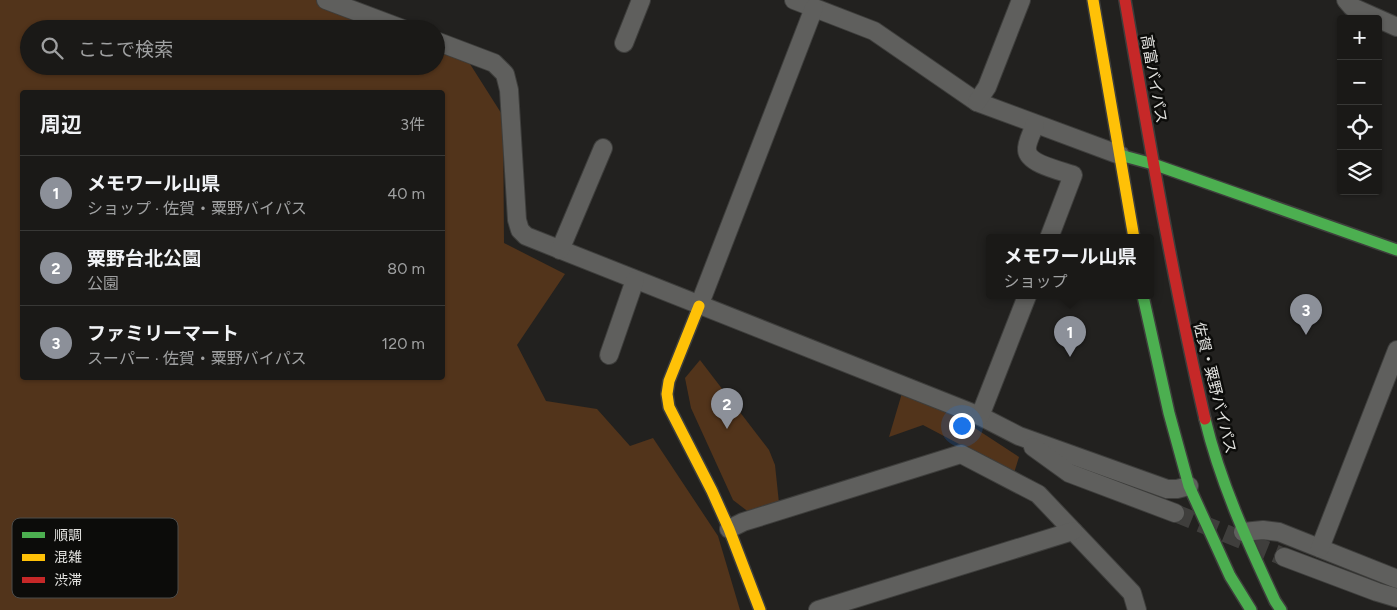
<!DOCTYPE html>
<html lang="ja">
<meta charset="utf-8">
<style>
body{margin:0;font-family:Figtree,"Noto Sans JP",sans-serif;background:#272624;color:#f1f3f6}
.controls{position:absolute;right:15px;top:15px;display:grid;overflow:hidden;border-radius:5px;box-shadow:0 1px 4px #0004}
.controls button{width:45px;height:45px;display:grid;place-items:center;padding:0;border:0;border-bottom:1px solid #383836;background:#1a1917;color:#f1f3f6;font:25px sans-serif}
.you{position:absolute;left:961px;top:425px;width:18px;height:18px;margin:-12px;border:4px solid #fff;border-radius:50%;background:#1a73e8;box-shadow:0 0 0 8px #1a73e833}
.badge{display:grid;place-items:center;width:32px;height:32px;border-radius:50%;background:#8c9099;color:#fff;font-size:16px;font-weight:700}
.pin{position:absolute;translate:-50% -41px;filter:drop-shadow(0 1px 2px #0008)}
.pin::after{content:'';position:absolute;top:26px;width:18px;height:15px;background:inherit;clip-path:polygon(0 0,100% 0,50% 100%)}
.popup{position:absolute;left:986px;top:234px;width:168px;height:65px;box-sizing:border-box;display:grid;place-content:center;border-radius:5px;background:#1a1917;filter:drop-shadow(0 1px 4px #0005);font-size:16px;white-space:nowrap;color:#9fa0a1}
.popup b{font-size:19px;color:#f1f3f6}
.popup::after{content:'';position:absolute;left:50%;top:100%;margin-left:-10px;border:10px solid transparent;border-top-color:#1a1917}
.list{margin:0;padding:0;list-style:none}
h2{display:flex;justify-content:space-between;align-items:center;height:65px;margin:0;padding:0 20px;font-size:21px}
h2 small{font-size:16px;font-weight:400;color:#9fa0a1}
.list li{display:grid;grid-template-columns:32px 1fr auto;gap:15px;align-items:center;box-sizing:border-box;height:75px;padding:0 20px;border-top:1px solid #383836}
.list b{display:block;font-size:19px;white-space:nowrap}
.list p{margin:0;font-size:16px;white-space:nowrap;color:#9fa0a1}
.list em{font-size:16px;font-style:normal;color:#9fa0a1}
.icon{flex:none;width:28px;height:28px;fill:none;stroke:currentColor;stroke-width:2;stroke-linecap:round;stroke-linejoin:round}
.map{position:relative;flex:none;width:1397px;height:610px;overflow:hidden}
.search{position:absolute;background:#1a1917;box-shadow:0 1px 4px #0004;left:20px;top:20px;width:425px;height:55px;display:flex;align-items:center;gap:12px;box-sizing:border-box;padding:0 18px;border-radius:28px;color:#9fa0a1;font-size:19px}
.panel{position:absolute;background:#1a1917;box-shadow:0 1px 4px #0004;left:20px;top:90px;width:425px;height:290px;border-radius:5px}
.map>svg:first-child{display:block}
.green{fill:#52341b;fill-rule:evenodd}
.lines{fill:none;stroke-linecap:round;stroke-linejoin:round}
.street-tunnel{stroke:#3f3e3c;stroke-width:18;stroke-dasharray:18 9;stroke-linecap:butt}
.street-casing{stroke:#3e3e3c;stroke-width:20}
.fast-casing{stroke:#3e3e3c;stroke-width:14}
.slow-casing{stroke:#3e3e3c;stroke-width:14}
.jam-casing{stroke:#3e3e3c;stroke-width:14}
.street{stroke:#5f5f5d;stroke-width:18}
.fast{stroke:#4caf50;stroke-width:11}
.slow{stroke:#ffc107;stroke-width:11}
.jam{stroke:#c62828;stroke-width:11}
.labels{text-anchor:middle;stroke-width:5;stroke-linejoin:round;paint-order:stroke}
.street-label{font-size:15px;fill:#e3e3e0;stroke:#0c0c0a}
.key{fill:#0c0c0a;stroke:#4c4c4a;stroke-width:1}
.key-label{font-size:14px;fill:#e3e3e0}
</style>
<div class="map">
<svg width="1397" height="610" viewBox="0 0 1397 610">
<rect width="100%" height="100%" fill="#22211f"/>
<g class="green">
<path d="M0 0H323L399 29H29V66H436V43L470 64 503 116 504 243 565 274 517 345 546 401 597 409 630 446 653 438 718 536 740 610H0ZM22 92H442V378H22Z"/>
<polygon points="700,360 769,450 775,465 779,503 750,513 733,500 691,408 685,378"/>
<polygon points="902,393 961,419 1019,457 1014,473 923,425 889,437"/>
</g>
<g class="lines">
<polyline class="street-tunnel" points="1175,513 1284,557"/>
<defs>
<g id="street">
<polyline points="326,0 403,29"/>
<polyline points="794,0 874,31 977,102 1120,155"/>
<polyline points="1346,0 1352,7 1397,27"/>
<polyline points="436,41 494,63 505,74 509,90 517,220 520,230 526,236 980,416 1019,436 1167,489 1177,489 1189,486"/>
<polyline points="624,43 641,0"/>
<polyline points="977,102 987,87 1021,0"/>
<path d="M1035 124C1033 131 1026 143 1027 150 1028 164 1062 171 1073 175L1049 238"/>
<polyline points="560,250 603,148"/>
<polyline points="699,306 814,8"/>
<polyline points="609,355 635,280"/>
<polyline points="980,416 1027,296"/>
<polyline points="1033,447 1069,473 1175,513"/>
<polyline points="729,529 743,522 961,454 1038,494 1132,593 1137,610"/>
<polyline points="1243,532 1263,530 1279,532 1397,579"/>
<polyline points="1320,548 1397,350"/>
<polyline points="1284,557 1377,592 1397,598"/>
<polyline points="818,610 1073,531"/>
</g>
<g id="fast">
<polyline points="1120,155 1153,164 1397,250"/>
<polyline points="1143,296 1169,413 1189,486 1230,576 1251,610"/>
<path d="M1205 419C1220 482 1248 543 1275 601L1281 610"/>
</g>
<g id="slow">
<polyline points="1093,0 1134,238"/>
<polyline points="699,306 669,381 667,394 669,407 712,491 729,529 760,610"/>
</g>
<path id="jam" d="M1125 0C1149 140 1173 281 1205 419"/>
</defs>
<use href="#street" class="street-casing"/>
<use href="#fast" class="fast-casing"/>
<use href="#slow" class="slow-casing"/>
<use href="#jam" class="jam-casing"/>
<use href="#street" class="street"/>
<use href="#fast" class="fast"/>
<use href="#slow" class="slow"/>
<use href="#jam" class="jam"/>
</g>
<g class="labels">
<g class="street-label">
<text transform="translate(1154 79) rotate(80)" y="5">高富バイパス</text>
<text transform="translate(1215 388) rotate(76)" y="5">佐賀・粟野バイパス</text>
</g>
</g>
<rect x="12" y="518" width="166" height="80" rx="8" class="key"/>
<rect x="22" y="532" width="23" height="6" fill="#4caf50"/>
<rect x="22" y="554" width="23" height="7" fill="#ffc107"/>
<rect x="22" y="577" width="23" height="6" fill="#c62828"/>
<g class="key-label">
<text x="54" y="540">順調</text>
<text x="54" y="562">混雑</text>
<text x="54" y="585">渋滞</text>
</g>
</svg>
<div class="controls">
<button>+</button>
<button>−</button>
<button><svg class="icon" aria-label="locate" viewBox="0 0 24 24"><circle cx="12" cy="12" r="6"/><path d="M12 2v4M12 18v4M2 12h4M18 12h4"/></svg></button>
<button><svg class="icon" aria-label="layers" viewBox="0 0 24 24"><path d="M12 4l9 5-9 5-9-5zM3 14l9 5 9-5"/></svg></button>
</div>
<div class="you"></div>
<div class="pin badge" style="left:1070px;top:357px">1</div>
<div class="popup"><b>メモワール山県</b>ショップ</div>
<div class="pin badge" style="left:727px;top:429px">2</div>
<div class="pin badge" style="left:1306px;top:335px">3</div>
<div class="search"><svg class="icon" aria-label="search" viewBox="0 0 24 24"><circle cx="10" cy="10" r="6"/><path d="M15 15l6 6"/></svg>ここで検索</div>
<section class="panel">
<h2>周辺<small>3件</small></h2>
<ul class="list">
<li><span class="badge">1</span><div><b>メモワール山県</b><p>ショップ · 佐賀・粟野バイパス</p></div><em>40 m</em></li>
<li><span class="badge">2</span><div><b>粟野台北公園</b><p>公園</p></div><em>80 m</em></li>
<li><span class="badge">3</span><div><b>ファミリーマート</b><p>スーパー · 佐賀・粟野バイパス</p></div><em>120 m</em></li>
</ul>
</section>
</div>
